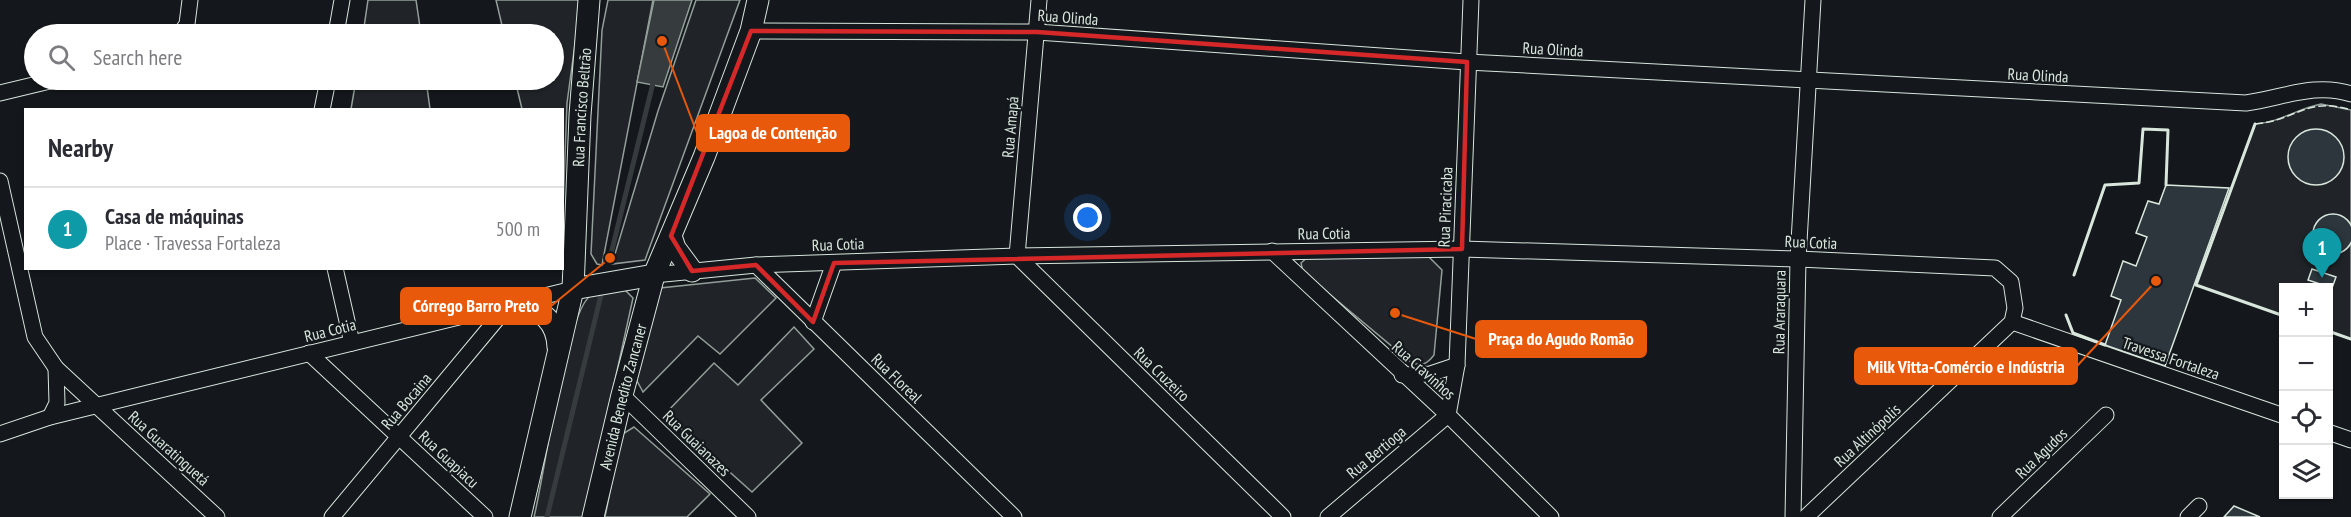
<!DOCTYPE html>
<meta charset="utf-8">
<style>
body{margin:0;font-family:"PT Sans Narrow",sans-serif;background:#f7f7f7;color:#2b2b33}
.controls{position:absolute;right:18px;bottom:18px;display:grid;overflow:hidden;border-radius:0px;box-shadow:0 2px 4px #0004}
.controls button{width:54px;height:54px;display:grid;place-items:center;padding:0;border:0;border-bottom:2px solid #e1e1e2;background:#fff;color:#2b2b33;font:30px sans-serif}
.you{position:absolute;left:1088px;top:218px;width:21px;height:21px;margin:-15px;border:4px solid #fff;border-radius:50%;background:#1a73e8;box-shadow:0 0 0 9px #1a73e833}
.badge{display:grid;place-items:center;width:39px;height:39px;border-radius:50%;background:#b45309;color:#fff;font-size:20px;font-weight:700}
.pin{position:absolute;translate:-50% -50px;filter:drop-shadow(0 2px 3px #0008)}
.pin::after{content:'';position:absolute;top:32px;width:21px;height:18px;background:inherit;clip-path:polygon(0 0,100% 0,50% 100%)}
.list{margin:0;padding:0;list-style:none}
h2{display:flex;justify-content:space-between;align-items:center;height:78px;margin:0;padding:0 24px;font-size:26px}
h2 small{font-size:20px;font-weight:400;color:#7c7c81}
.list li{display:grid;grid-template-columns:39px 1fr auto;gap:18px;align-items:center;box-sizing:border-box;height:84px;padding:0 24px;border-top:2px solid #e1e1e2}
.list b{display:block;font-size:22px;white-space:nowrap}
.list p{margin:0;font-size:20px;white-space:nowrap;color:#7c7c81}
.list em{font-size:20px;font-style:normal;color:#7c7c81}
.icon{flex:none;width:33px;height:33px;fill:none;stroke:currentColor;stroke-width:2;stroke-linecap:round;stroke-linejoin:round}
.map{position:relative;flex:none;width:2351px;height:517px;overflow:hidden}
.search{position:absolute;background:#fff;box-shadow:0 2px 4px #0004;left:24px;top:24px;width:540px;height:66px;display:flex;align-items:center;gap:15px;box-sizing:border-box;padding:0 21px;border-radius:33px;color:#7c7c81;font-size:22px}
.panel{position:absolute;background:#fff;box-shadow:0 2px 4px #0004;left:24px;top:108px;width:540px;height:162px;border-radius:0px}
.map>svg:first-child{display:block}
.green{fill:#202428;stroke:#939e99;stroke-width:1.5}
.water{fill:#363b3e;stroke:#939e99;stroke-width:1.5}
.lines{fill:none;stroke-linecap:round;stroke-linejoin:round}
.stream{stroke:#363b3e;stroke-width:5}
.building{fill:#2c363c;stroke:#d8e6dc;stroke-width:1.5}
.street-casing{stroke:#d8e6dc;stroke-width:17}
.secondary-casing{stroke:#d8e6dc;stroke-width:23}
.street{stroke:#14181c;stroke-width:15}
.secondary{stroke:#14181c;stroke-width:21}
.fence{stroke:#d8e6dc;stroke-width:1.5;stroke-dasharray:8 3;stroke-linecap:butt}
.wall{stroke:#d8e6dc;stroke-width:3}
.marked{fill:none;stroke:#d62828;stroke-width:4.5;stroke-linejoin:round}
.labels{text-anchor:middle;stroke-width:4.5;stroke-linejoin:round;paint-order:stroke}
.street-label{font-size:16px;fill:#d8e6dc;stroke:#14181c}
.leader{fill:none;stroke:#e8590c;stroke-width:2}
.callout-dot{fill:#e8590c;stroke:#14181c;stroke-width:2}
.callout{fill:#e8590c;stroke:#e8590c;stroke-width:2}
.callout-label{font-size:18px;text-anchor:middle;font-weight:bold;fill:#fff}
</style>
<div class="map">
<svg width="2351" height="517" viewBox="0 0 2351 517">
<rect width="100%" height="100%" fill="#14181c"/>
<g class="green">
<polygon points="368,0 416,0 421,34 363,34"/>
<polygon points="496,0 581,0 567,103 563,208 562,110 522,109 515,80 554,80 554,34 504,34"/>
<polygon points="608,0 653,0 602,265 597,264 591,254 602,30"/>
<polygon points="696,0 740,0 645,260 612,264 658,111"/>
<polygon points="356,80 426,80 430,109 351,109"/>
<path d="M2321 104 2351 110V339L2329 331 2328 288H2284L2283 316 2196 285 2255 124C2281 122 2296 109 2321 104Z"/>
<path d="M1427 255 1442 270 1434 355C1427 364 1423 366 1412 363L1303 272 1301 263 1308 257Z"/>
<polygon points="755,278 776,298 720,354 698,336 643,392 636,379 660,288"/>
<path d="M623 288 633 298 585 517H534C544 479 565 313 591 295 598 290 615 290 623 288Z"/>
<polygon points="794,327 814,349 761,400 802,443 752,492 665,414 714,363 738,385"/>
<polygon points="634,427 710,494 687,517 605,517 621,435"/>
</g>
<polygon class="water" points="654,0 692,0 663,87 637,82"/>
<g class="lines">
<g class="stream">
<polyline points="610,258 654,79"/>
<polyline points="547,517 601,295"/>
</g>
</g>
<g class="building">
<circle cx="2316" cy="157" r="28"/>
<polygon points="2166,185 2229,188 2165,366 2105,345 2121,300 2111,296 2123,261 2136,266 2147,237 2136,233 2148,201 2159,204"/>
<circle cx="2333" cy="234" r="20"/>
<polygon points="2312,269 2336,277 2332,288 2308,280"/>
<polygon points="2234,506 2260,517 2224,517"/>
</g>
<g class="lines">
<defs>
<g id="street">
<polyline points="1039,0 1017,256 1283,517"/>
<path d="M751 31 1037 32 1467 62 2246 103C2282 98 2316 82 2351 94"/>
<polyline points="180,34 187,24 190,0"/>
<polyline points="336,34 342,0"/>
<polyline points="0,93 54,80"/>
<polyline points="322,110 328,80"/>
<polyline points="0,181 35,337 56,368 217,517"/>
<polyline points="1272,251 1448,415 1551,517"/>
<polyline points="756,265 1014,517"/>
<polyline points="335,268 352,343"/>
<polyline points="654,275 756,265 1017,256 1462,249 1798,259 1995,268 2011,282 2015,308 2012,322 1806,517"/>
<polyline points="813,322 834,263"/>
<polyline points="2012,322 2284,416"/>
<polyline points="309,353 485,517"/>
<polyline points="1402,375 1430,374 1457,365"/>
<polyline points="622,395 748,517"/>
<polyline points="1448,415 1457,365 1471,0"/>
<polyline points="50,417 57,403 56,368"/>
<polyline points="2328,432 2351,440"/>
<polyline points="0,434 50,417 573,289"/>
<polyline points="332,517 507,307"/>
<polyline points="1328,517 1448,415"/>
<polyline points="1793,517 1798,259 1813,0"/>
<polyline points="2000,517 2106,415"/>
<polyline points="2188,517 2199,506"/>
</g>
<g id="secondary">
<polyline points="671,236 675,248 692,271"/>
<polyline points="573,289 654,275"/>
<path d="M518 304C542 309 557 322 558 347"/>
<path id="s1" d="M520 517 573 289 580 115 589 0"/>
<path id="s2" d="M593 517 622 395 654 275 704 157 751 31 758 0"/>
</g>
</defs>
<use href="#street" class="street-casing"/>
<use href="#secondary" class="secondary-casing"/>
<use href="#street" class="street"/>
<use href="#secondary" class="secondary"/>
<path class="fence" d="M2255 124C2295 121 2307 96 2351 110"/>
<g class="wall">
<polyline points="2255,124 2196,285 2284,316"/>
<polyline points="2074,275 2105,185 2139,183 2143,129 2168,130 2166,185"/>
<polyline points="2066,315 2073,333 2105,345"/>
<polyline points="2328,331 2351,339"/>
</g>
</g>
<path class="marked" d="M751 31 1037 32 1467 62 1462 249 834 263 813 322 756 265 692 271 671 236Z"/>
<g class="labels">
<g class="street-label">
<text transform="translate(1068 17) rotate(4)" y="6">Rua Olinda</text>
<text transform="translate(1553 49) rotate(3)" y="6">Rua Olinda</text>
<text transform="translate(2038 75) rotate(3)" y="6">Rua Olinda</text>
<text dy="6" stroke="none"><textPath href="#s1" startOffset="416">Rua Francisco Beltrão</textPath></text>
<text transform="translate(1010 127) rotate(-85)" y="6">Rua Amapá</text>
<text transform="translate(1445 207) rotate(-88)" y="6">Rua Piracicaba</text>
<text transform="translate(1324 233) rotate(-1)" y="6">Rua Cotia</text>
<text transform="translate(1811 242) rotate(2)" y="6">Rua Cotia</text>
<text transform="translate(838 244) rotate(-2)" y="6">Rua Cotia</text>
<text transform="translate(1779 312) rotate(-89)" y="6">Rua Araraquara</text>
<text transform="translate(330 330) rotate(-14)" y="6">Rua Cotia</text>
<text transform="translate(2171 358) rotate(19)" y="6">Travessa Fortaleza</text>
<text transform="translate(1424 370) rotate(42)" y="6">Rua Cravinhos</text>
<text transform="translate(1162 374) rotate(44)" y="6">Rua Cruzeiro</text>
<text transform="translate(897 378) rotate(44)" y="6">Rua Floreal</text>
<text dy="6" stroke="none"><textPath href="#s2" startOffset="124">Avenida Benedito Zancaner</textPath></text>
<text transform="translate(406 401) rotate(-50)" y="6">Rua Bocaina</text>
<text transform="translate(1867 435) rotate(-43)" y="6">Rua Altinópolis</text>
<text transform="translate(697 443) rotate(44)" y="6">Rua Guaianazes</text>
<text transform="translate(169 448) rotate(42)" y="6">Rua Guaratinguetá</text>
<text transform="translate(1376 452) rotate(-40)" y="6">Rua Bertioga</text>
<text transform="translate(2041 453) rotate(-44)" y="6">Rua Agudos</text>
<text transform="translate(449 459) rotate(43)" y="6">Rua Guapiacu</text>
</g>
</g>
<path class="leader" d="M662 41L697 133M610 258L551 306M1395 313L1476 339M2156 281L2077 366"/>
<g class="callout-dot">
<circle cx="662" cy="41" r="6"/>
<circle cx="610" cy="258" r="6"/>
<circle cx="1395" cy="313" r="6"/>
<circle cx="2156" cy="281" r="6"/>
</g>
<g class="callout">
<rect x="697" y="115" width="152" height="36" rx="6"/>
<rect x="401" y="288" width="150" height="36" rx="6"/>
<rect x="1476" y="321" width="170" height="36" rx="6"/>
<rect x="1855" y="348" width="222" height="36" rx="6"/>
</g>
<g class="callout-label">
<text x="773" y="139">Lagoa de Contenção</text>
<text x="476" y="312">Córrego Barro Preto</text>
<text x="1561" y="345">Praça do Agudo Romão</text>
<text x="1966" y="373">Milk Vitta-Comércio e Indústria</text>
</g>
</svg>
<div class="controls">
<button>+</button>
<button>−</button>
<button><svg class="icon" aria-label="locate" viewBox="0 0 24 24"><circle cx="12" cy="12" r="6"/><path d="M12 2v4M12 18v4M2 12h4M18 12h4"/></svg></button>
<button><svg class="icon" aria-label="layers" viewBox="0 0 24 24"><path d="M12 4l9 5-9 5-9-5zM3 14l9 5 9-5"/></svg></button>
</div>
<div class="you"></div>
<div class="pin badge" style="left:2322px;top:278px;background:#0f9aa8">1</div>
<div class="search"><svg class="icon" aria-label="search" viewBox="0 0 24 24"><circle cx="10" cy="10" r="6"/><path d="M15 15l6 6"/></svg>Search here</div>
<section class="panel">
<h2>Nearby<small></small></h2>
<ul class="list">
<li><span class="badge" style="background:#0f9aa8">1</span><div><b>Casa de máquinas</b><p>Place · Travessa Fortaleza</p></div><em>500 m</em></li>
</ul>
</section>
</div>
